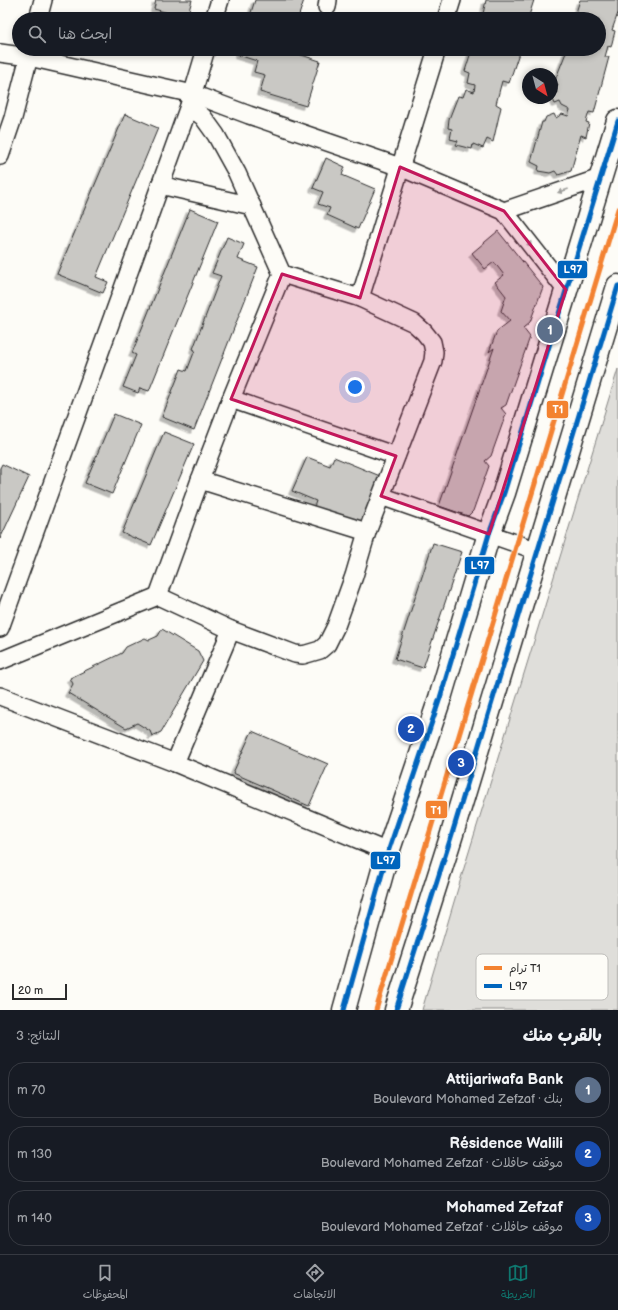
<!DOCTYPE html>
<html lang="ar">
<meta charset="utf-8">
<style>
body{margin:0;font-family:"Balsamiq Sans","Playpen Sans Arabic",sans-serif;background:#242831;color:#f1f3f6;direction:rtl}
.compass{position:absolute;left:522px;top:68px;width:36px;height:36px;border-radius:50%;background:#171b24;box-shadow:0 2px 6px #0003;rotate:144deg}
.scale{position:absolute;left:12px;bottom:10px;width:55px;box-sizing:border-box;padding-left:4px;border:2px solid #2b2b2b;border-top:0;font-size:11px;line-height:14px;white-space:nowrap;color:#2b2b2b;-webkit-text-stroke:3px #fdfcf7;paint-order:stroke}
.you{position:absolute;left:355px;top:387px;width:14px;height:14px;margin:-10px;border:3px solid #fff;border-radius:50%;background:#1a73e8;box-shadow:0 0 0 6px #1a73e833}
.badge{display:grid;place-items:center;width:26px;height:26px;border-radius:50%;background:#0f766e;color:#fff;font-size:13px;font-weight:700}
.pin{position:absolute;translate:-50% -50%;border:2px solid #fff;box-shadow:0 1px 4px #0006}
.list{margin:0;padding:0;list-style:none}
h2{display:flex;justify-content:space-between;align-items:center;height:52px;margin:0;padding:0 16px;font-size:17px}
h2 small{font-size:13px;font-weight:400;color:#9ea1a6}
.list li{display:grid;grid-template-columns:26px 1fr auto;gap:12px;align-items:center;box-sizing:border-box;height:56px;margin:0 8px 8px;padding:0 8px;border:1px solid #363941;border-radius:16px}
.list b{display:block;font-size:15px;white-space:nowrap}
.list p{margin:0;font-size:13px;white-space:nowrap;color:#9ea1a6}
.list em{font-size:13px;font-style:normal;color:#9ea1a6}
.icon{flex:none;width:22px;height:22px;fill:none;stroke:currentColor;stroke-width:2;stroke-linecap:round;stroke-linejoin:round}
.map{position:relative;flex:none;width:618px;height:1010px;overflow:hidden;direction:ltr}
.search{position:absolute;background:#171b24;box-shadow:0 2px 6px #0003;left:12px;right:12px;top:12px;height:44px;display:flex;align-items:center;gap:10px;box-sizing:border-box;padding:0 14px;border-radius:22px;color:#9ea1a6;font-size:15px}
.sheet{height:244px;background:#171b24}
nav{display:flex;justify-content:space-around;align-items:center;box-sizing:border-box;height:56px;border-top:1px solid #363941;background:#171b24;font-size:11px;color:#9ea1a6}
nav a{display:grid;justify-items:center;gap:2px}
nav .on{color:#0f766e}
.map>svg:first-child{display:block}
.green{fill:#dfdeda;stroke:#858482}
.building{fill:#c9c8c4;stroke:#2b2b2b;filter:url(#shadow)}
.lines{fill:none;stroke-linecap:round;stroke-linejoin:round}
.minor-casing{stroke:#2b2b2b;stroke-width:20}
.primary-casing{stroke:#2b2b2b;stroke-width:25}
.minor{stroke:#fdfcf7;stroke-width:17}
.primary{stroke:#fdfcf7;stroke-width:22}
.bus-1-casing{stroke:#fdfcf7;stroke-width:8}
.bus-1{stroke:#0065bd;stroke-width:5}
.tram-1-casing{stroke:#fdfcf7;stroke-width:8}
.tram-1{stroke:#f38230;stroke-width:5}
.oneway{fill:#9e9e9b}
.marked{fill:#c2185b;fill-opacity:0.2;stroke:#c2185b;stroke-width:3;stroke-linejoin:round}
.key{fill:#fdfcf7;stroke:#bebdba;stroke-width:1}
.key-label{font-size:11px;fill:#2b2b2b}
.line-badge{stroke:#fdfcf7;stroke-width:1.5}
.badge-label{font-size:11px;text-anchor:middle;font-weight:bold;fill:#fff}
</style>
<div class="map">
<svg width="618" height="1010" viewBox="0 0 618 1010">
<defs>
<filter id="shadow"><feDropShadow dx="-3.5" dy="3.5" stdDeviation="0" flood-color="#0004"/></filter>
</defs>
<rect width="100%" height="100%" fill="#fdfcf7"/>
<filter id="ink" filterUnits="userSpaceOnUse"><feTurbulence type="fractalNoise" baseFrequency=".025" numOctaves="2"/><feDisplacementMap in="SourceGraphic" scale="8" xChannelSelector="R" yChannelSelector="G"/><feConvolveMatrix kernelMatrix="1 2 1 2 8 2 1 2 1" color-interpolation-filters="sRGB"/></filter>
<g filter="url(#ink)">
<polygon class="green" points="618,369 618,1010 422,1010 464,868"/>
<g class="building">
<polygon points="156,0 192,0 187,18 154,9"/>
<polygon points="255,0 304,0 298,18 297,17 296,19 249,19"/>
<polygon points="486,0 534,0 528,19 486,19 487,16 483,14"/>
<polygon points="580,0 618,0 618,13 612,30 615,31 611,47 608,46 605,57 609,57 594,113 589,112 586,122 589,123 586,137 581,135 571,171 558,175 555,171 550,173 538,171 539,166 531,162 542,122 544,122 546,117 554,114 556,118 562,114 568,116 570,110 562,106 560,102 555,104 552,97 552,96 557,93 556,89 558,84 554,83 567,50 576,49 578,51 582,49 599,49 599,19 574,19"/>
<polygon points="240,49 286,49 286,50 320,61 306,106 260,92 265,75 254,72 257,61 238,55"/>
<polygon points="472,49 517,49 520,50 509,83 502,81 496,104 501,107 493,142 487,139 483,148 473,144 472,149 456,145 458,141 450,139 452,129 448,128 449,119 458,96 463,97 466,89 474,92 475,85 468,83 470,73 465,71"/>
<polygon points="125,114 158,128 96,277 108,282 103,293 57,274"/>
<polygon points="326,158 345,167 342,175 375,189 358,229 327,215 330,208 318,204 323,192 313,188"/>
<polygon points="190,209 218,221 149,391 140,388 138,393 123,387 136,355 132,353"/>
<polygon points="498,231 543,287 530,322 523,328 530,337 506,405 501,408 506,414 491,456 485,461 489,466 473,511 468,516 439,506 494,348 489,352 497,331 510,321 501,311 506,296 495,282 504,275 494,262 485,269 472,253"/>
<polygon points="227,237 244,244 238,259 258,267 194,430 162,417 181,369 187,371 195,350 193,349 221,276 212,273"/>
<polygon points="114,414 141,425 112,494 85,483"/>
<polygon points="164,432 194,444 151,545 122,533"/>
<polygon points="307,457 330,466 334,457 380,476 359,526 314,507 316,501 292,491"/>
<polygon points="2,464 29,477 0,539 0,468"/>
<polygon points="433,543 462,552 423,668 395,659"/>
<polygon points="162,629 198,651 203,661 161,732 152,736 150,731 137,723 126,728 68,693 73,684 70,678 122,653 126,647 145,638 149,640 158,636"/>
<polygon points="252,731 328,764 309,806 233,773"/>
</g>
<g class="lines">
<defs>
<g id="minor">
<polyline points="327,7 328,0"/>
<polyline points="38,19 43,0"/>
<polyline points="214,19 220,0"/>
<polyline points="446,19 452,0"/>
<polyline points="0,53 29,57 193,94 249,115 400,167 504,211 566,290"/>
<polyline points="0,156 13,118 31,49"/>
<polyline points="160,185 252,206"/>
<polyline points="504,211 600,178"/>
<polyline points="360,298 437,49"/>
<polyline points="231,399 396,456"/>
<polyline points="200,480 367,532"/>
<polyline points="381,496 538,551"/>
<polyline points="158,596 200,480 231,399 282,274 237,173 216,135 203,117 189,106"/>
<polyline points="0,628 189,106 206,49"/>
<polyline points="0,661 158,596 231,630 295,654 303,655 320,650 327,644 336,626 354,576 367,532 433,361 434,352 432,342 424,332 414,323 360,298 282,274"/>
<polyline points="0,696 175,763 388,852"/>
<polyline points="175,763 231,630"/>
</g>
<g id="primary">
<polyline points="344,1010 388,852 440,698 489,534 504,493 618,121"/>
<polyline points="396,1010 452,834 618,286"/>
</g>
</defs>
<use href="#minor" class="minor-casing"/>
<use href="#primary" class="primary-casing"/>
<use href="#minor" class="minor"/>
<use href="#primary" class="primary"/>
<defs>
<g id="bus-1">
<polyline points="344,1010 388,852 440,698 489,534 504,493 618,121"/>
<polyline points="396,1010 452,834 618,286"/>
</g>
</defs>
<use href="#bus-1" class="bus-1-casing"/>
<use href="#bus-1" class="bus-1"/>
<defs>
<polyline id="tram-1" points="376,1010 618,209"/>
</defs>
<use href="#tram-1" class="tram-1-casing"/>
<use href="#tram-1" class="tram-1"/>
</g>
<defs><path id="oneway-solid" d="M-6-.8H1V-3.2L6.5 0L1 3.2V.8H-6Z"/></defs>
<g class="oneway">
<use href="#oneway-solid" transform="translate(563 191) rotate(161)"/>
<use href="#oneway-solid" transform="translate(528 242) rotate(52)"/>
</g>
</g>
<path class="marked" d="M400 167 504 211 566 290 489 534 381 496 396 456 231 399 282 274 360 298Z"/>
<rect x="476" y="954" width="132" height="46" rx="6" class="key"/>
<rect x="484" y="966" width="18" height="4" fill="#f38230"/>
<rect x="484" y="984" width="18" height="4" fill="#0065bd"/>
<g class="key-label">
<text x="509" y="972">ترام T1</text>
<text x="509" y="990">L97</text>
</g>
<g class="line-badge">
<rect x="557" y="260" width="31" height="19" rx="4" fill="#0065bd"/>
<rect x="546" y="400" width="23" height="19" rx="4" fill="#f38230"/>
<rect x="464" y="556" width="31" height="19" rx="4" fill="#0065bd"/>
<rect x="425" y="800" width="23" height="19" rx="4" fill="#f38230"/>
<rect x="370" y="851" width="31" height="19" rx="4" fill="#0065bd"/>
</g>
<g class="badge-label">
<text x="573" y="273">L97</text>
<text x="558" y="413">T1</text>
<text x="480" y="569">L97</text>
<text x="436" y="814">T1</text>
<text x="386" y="864">L97</text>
</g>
</svg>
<svg class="compass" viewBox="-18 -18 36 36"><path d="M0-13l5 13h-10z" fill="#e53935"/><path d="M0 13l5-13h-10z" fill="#9ea1a6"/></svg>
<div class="scale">20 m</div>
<div class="you"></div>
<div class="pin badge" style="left:550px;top:330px;background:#5c6f8a">1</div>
<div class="pin badge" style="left:411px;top:729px;background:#1a4fb4">2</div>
<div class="pin badge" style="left:461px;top:763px;background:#1a4fb4">3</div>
<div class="search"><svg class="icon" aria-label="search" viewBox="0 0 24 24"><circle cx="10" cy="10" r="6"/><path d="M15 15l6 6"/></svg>ابحث هنا</div>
</div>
<section class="sheet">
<h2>بالقرب منك<small>النتائج: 3</small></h2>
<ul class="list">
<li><span class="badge" style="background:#5c6f8a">1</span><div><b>Attijariwafa Bank</b><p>بنك · Boulevard Mohamed Zefzaf</p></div><em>70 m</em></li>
<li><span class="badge" style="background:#1a4fb4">2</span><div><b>Résidence Walili</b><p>موقف حافلات · Boulevard Mohamed Zefzaf</p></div><em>130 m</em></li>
<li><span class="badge" style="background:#1a4fb4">3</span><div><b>Mohamed Zefzaf</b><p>موقف حافلات · Boulevard Mohamed Zefzaf</p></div><em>140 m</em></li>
</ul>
</section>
<nav>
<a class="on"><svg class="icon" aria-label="map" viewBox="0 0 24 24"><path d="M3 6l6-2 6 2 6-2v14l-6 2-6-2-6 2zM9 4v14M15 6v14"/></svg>الخريطة</a>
<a><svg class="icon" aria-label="directions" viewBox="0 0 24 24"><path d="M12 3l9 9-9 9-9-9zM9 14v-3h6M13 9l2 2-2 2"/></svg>الاتجاهات</a>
<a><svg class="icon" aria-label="saved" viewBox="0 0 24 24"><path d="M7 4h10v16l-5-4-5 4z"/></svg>المحفوظات</a>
</nav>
